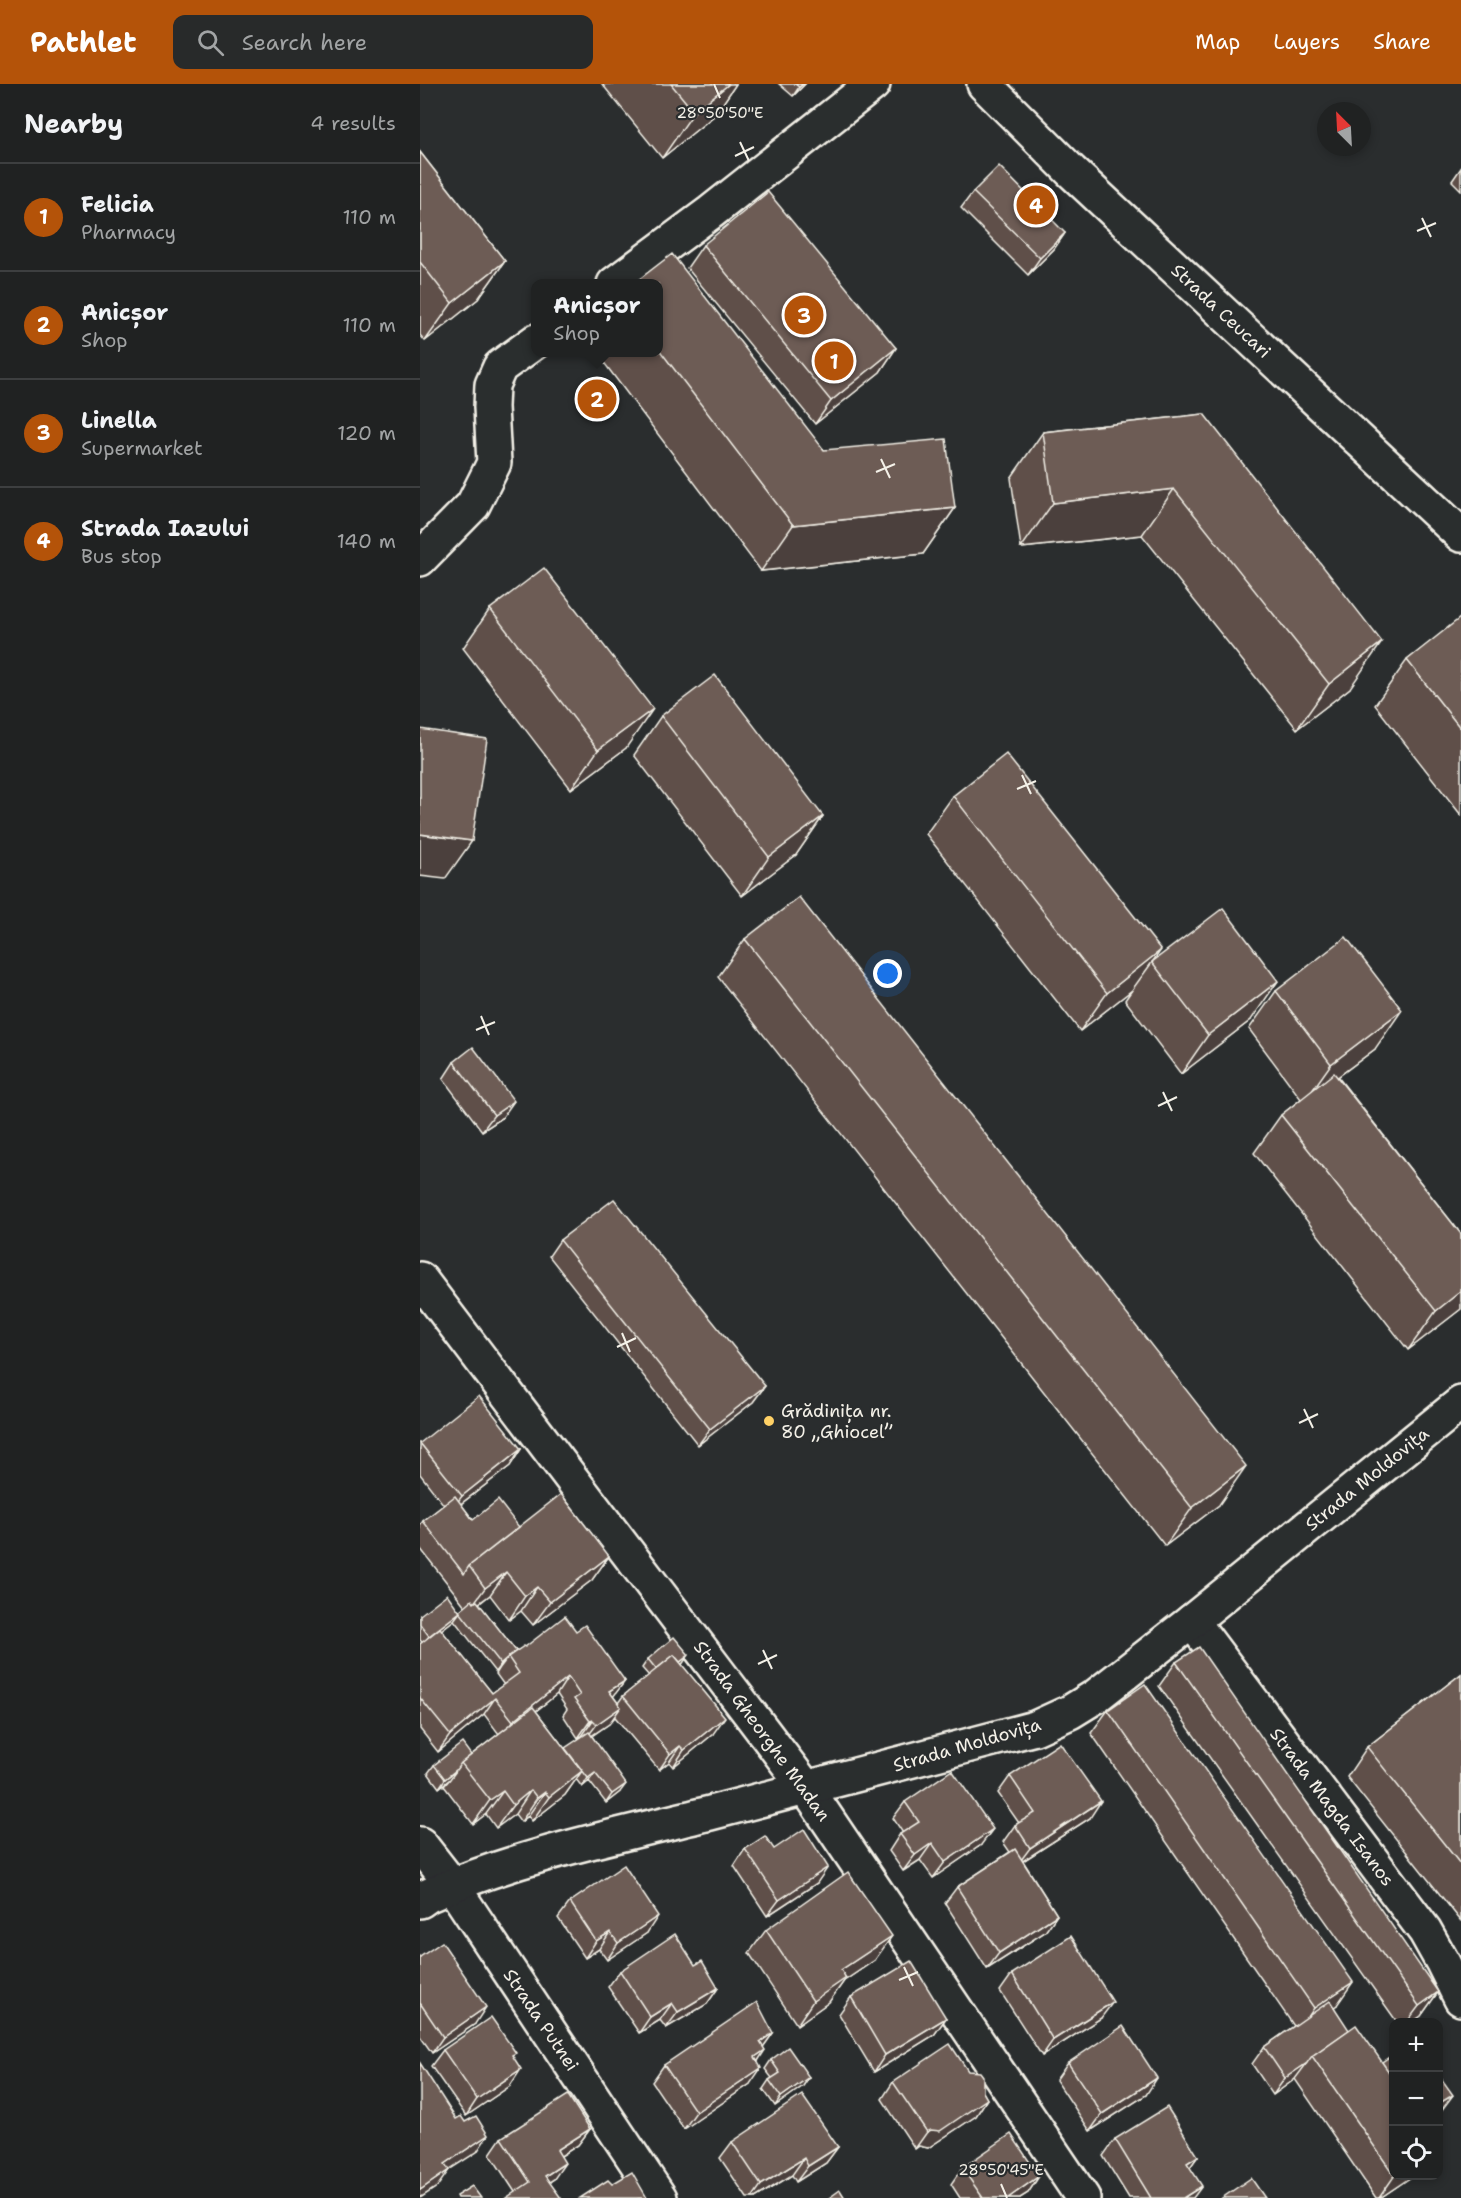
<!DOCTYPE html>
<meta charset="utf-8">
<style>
body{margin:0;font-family:"Shantell Sans",sans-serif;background:#282a2a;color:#f1f3f6}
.controls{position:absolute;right:18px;bottom:18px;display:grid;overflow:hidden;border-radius:12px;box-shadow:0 3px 9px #0003}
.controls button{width:54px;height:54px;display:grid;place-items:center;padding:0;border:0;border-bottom:2px solid #3d3f40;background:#202222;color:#f1f3f6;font:30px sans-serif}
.compass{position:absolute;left:897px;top:18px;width:54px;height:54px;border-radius:50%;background:#202222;box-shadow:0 3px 9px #0003;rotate:336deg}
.you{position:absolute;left:468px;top:890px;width:21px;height:21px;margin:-15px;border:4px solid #fff;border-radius:50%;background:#1a73e8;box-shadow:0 0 0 9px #1a73e833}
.badge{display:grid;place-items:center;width:39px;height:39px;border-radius:50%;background:#b45309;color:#fff;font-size:20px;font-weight:700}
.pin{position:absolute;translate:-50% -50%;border:3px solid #fff;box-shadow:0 2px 6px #0006}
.popup{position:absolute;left:111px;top:195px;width:132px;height:78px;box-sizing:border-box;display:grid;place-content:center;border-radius:12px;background:#202222;filter:drop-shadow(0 2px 4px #0005);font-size:20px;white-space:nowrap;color:#a2a4a5}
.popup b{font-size:22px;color:#f1f3f6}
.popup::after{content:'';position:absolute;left:50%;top:100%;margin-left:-12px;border:12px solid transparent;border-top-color:#202222}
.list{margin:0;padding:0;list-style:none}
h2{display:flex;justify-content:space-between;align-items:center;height:78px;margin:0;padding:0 24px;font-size:26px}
h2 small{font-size:20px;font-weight:400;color:#a2a4a5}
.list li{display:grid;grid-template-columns:39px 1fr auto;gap:18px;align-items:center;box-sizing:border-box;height:108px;padding:0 24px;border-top:2px solid #3d3f40}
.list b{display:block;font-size:22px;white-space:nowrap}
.list p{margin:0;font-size:20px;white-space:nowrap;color:#a2a4a5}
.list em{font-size:20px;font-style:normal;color:#a2a4a5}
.icon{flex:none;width:33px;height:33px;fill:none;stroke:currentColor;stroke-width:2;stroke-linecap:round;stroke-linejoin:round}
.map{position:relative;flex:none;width:1041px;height:2114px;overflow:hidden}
header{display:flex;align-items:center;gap:36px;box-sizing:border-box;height:84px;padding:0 30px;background:#b45309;color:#fff}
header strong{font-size:28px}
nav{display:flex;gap:33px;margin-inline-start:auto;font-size:21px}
.search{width:420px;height:54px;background:#282a2a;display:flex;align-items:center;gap:15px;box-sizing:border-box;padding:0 21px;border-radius:12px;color:#a2a4a5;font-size:22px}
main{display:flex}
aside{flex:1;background:#202222}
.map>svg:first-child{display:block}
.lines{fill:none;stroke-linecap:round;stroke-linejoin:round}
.minor-casing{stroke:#f4f1e8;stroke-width:38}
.tertiary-casing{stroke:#f4f1e8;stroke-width:38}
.minor{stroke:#2a2d2e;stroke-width:33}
.tertiary{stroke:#2a2d2e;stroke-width:33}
.wall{fill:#5e4f49;stroke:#f4f1e8;stroke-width:1.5;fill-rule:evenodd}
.shaded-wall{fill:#4c403c;stroke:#f4f1e8;stroke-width:1.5}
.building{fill:#6d5c55;stroke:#f4f1e8;stroke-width:1.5}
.ticks{fill:none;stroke:#f4f1e8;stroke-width:2}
.poi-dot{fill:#ffd166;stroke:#2a2d2e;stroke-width:2}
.labels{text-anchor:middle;stroke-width:4.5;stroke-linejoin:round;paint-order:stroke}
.street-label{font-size:18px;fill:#f4f1e8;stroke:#2a2d2e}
.poi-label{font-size:18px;fill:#f4f1e8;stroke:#2a2d2e;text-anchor:start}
.ticks-label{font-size:15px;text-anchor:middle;fill:#f4f1e8;stroke:#2a2d2e;stroke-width:4.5;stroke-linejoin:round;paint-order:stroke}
</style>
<header>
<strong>Pathlet</strong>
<div class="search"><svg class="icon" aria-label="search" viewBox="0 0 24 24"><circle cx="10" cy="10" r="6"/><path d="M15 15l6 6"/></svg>Search here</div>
<nav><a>Map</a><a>Layers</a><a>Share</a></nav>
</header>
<main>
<aside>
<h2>Nearby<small>4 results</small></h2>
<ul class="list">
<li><span class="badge">1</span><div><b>Felicia</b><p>Pharmacy</p></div><em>110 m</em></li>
<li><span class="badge">2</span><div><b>Anicșor</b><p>Shop</p></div><em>110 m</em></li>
<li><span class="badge">3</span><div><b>Linella</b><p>Supermarket</p></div><em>120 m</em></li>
<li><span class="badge">4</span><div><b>Strada Iazului</b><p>Bus stop</p></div><em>140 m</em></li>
</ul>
</aside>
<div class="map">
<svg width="1041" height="2114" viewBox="0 0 1041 2114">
<rect width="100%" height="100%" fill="#2a2d2e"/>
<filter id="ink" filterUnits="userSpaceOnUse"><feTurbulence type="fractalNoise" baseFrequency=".0167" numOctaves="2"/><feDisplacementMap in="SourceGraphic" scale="12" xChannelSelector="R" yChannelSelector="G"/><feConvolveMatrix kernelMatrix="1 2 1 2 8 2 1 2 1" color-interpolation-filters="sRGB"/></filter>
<g filter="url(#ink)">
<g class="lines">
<defs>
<g id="minor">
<polyline points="194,200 291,128 453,0"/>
<polyline points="0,475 53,421 74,379 71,323 72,301 80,283 116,257"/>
<polyline points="0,1195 387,1705 663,2114"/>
<polyline points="772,1537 1005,1847 1023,1879 1041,1915"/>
<polyline points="0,1760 32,1801 240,2114"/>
<path d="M0 1817 7 1812C99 1771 197 1752 294 1728 401 1701 508 1673 615 1644L650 1628 676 1612 772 1537 1041 1319"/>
</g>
<polyline id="tertiary" points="564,0 651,87 1041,451"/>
</defs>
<use href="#minor" class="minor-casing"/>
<use href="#tertiary" class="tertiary-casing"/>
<use href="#minor" class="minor"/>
<use href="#tertiary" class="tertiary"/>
</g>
<g class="wall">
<polygon points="182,0 316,0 295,31 242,74"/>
<polygon points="359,0 385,0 373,12"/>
<polygon points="0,68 85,177 58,215 5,257 0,251"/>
<polygon points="1041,84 1041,106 1032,97"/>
<polygon points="553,108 645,149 634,165 608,191 541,124"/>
<polygon points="283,161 476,264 460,288 395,340 267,184"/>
<polygon points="238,200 404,366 535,424 503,470 341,487 176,268 238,268"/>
<polygon points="784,330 930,604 877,645 722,451 601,464 591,394 623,348"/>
<polygon points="70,525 206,664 151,705 43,564"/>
<polygon points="1041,535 1041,731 955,621 987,576"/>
<polygon points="241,632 403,732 376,771 322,812 214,671"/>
<polygon points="533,712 733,877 831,936 761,990 705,916 712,906 660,947 506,750"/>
<polygon points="325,855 799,1421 745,1462 298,893"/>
<polygon points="856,907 955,965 918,993 1041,1150 1041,1225 988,1266 834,1069 861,1031 881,1015 829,945"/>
<polygon points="34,978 82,1034 62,1047 23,995"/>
<polygon points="140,1156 345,1302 333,1318 278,1361 129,1172"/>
<path d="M0 1359 101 1365 90 1382 41 1420 53 1436 99 1443 189 1472 172 1496 113 1541 101 1527 89 1536 70 1511 59 1520 96 1567 105 1563 156 1547 205 1597 193 1612 198 1619 203 1612 229 1592 222 1584 228 1575 263 1579 262 1580 293 1650 253 1683 249 1678 239 1686 195 1633 189 1640 172 1652 200 1708 186 1719 169 1697 162 1703 156 1695 145 1711 112 1737 108 1732 101 1738 95 1730 76 1744 66 1730 53 1740 24 1702 30 1695 19 1704 8 1689 14 1681 51 1671 79 1650 64 1630 18 1668 0 1645V1560L2 1558 0 1556V1531L39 1527 45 1522 0 1464V1441L3 1437 24 1421 0 1390ZM34 1536 75 1588 79 1585 76 1590 84 1601 72 1609 21 1546ZM137 1610 147 1625 143 1631 158 1654 162 1653 145 1665 116 1627Z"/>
<polygon points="756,1578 1018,1908 1001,1932 992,1938 977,1938 739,1602"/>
<polygon points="1041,1590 1041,1837 927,1693 947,1663"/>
<polygon points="688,1626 917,1921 914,1923 994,2091 960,2114 956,2114 875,1995 853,2011 832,1980 844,1963 874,1942 671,1649"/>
<polygon points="590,1692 670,1734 603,1777 637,1831 625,1848 567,1885 525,1819 537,1803 590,1768 583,1758 595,1741 599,1739 578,1709"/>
<polygon points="485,1718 561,1761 513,1794 500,1776 483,1787 469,1767 480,1750 483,1749 473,1734"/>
<polygon points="325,1765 354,1765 397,1799 347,1832 314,1782"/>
<polygon points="150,1818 227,1849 187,1876 179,1865 165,1874 138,1834"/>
<polygon points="346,1846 455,1876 424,1897 409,1918 377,1941 329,1869"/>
<polygon points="0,1873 55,1940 12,1969 0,1952"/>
<polygon points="275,1881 298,1904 287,1920 246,1944 240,1936 219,1949 188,1903 200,1887"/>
<polygon points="592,1890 681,1934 622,1972 580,1907"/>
<polygon points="431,1913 526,1934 514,1951 454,1988 419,1930"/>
<polygon points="353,1949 343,1963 330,2000 264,2045 232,1998 244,1981"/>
<polygon points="23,1966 93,1973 90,2002 46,2032 11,1982"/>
<polygon points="351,1976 389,1993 383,2002 355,2022 343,2005 349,1996 352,1994 345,1985"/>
<polygon points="648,1979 726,2011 670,2047 636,1996"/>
<polygon points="473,1998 563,2008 567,2015 556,2032 508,2064 499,2062 495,2065 462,2015"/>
<polygon points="170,2045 158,2061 141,2072 134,2095 129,2098 95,2108 70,2070 81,2054"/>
<polygon points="695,2055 778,2072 770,2083 773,2114 709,2114 683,2072"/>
<polygon points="312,2058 418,2063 406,2079 376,2098 372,2091 335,2114 327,2114 300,2074"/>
<polygon points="542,2084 619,2092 608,2109 600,2114 540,2114 531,2100"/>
</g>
<g class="shaded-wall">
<polygon points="309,0 316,0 295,31 242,74 274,28"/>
<polygon points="383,0 385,0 373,12 379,3"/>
<polygon points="645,149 634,165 608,191 620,174"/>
<polygon points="85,177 58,215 5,257 32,219"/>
<polygon points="476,264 460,288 395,340 411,317"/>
<polygon points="754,405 722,451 601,464 633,419"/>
<polygon points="535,424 503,470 341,487 373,441"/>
<polygon points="962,558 930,604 877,645 909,600"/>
<polygon points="233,625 206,664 151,705 178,666"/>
<polygon points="403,732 376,771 322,812 349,773"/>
<polygon points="0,750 52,757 25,795 0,792"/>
<polygon points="741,866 712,906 660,947 687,909"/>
<polygon points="858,897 831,936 761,990 788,951"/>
<polygon points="982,926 955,965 884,1018 911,980"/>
<polygon points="94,1017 82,1034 62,1047 74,1031"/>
<polygon points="1041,1207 1041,1225 988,1266 1016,1227"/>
<polygon points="345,1302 333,1318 278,1361 290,1345"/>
<polygon points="101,1365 90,1382 30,1428 42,1412"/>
<polygon points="826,1382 799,1421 745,1462 772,1424"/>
<polygon points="189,1472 172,1496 113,1541 130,1518"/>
<polygon points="86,1488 70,1511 48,1527 65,1504"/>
<polygon points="117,1503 101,1527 89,1536 105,1512"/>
<polygon points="40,1528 34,1536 3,1560 9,1552"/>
<polygon points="269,1571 263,1579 247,1592 253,1584"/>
<polygon points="85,1577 79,1585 75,1588 81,1580"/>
<polygon points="148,1593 137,1610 82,1654 93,1637"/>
<polygon points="205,1597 193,1613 189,1607"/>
<polygon points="75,1614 64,1630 18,1668 30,1651"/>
<polygon points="201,1623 189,1640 165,1656 177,1640"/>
<polygon points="305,1633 293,1650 253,1683 264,1666"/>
<polygon points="173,1636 162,1652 158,1654 170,1637"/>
<polygon points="260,1662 249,1678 239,1686 250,1670"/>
<polygon points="36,1687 30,1695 19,1704 25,1695"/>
<polygon points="162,1687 145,1711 112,1737 129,1713"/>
<polygon points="175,1689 169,1697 162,1703 168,1694"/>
<polygon points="206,1700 200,1708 186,1719 192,1710"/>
<polygon points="111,1706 95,1730 76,1744 93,1721"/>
<polygon points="83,1707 66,1730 53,1740 70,1716"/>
<polygon points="125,1708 108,1732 101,1738 117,1714"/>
<polygon points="681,1717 670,1734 598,1780 610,1764"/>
<polygon points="573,1745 561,1761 513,1794 525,1778"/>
<polygon points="512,1759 500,1776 483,1787 495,1771"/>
<polygon points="408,1783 397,1799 347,1832 359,1816"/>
<polygon points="637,1831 625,1848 567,1885 579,1869"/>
<polygon points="238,1832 227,1849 187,1876 198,1859"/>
<polygon points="190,1848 179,1865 165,1874 176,1857"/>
<polygon points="472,1852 455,1876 424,1897 409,1918 377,1941 393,1917 421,1886"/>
<polygon points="933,1898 917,1921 878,1948 894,1924"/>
<polygon points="298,1904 287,1920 246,1944 258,1928"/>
<polygon points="1018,1908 1001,1932 992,1938 987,1938 999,1922"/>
<polygon points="693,1918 681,1934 622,1972 633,1956"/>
<polygon points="252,1919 240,1936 219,1949 230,1933"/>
<polygon points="66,1923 55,1940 12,1969 23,1953"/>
<polygon points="526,1934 514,1951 454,1988 465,1971"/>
<polygon points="353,1949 341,1966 340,1958"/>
<polygon points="345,1966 334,1983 335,1973"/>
<polygon points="887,1979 875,1995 853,2011 865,1994"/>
<polygon points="341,1984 330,2000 264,2045 276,2028"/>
<polygon points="101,1985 90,2002 46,2032 57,2015"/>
<polygon points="389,1993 383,2002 355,2022 361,2013"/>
<polygon points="737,1994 726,2011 670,2047 682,2030"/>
<polygon points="1033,2011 1021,2027 1018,2029 1018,2020"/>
<polygon points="567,2015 556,2032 508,2064 499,2062 495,2065 507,2048"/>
<polygon points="170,2045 158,2061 125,2082 137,2066"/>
<polygon points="68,2051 57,2068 13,2096 25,2080"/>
<polygon points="418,2063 406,2079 376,2098 388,2082"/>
<polygon points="778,2072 766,2089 767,2079"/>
<polygon points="384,2074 372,2091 335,2114 332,2114 341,2101"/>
<polygon points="145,2079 134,2095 114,2108 125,2092"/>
<polygon points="29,2086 17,2103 0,2114 0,2106"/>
<polygon points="975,2091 994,2091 960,2114 959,2114"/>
<polygon points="619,2092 608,2109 600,2114 588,2114"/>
<polygon points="782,2102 773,2114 763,2114"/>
</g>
<g class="building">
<polygon points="251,0 309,0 274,28"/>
<polygon points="375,0 383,0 379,3"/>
<polygon points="0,68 85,177 32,219 0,178"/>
<polygon points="579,82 645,149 620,174 553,108"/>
<polygon points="348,108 476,264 411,317 283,161"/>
<polygon points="252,170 404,366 526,355 535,424 373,441 238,264 238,200 213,200"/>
<polygon points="784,330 962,558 909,600 754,405 633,419 623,348"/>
<polygon points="124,484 233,625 178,666 70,525"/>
<polygon points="1040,534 1041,535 1041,645 987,576"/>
<polygon points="295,591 403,732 349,773 241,632"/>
<polygon points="0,645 67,655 52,757 0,750"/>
<polygon points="586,670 741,866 687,909 533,712"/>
<polygon points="379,813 826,1382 772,1424 325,855"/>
<polygon points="803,824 858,897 788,951 732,878"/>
<polygon points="926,853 982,926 911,980 856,907"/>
<polygon points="53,963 94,1017 74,1031 34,978"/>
<polygon points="914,989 1041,1150 1041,1207 1016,1227 861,1031"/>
<polygon points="194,1115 345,1302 290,1345 140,1156"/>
<polygon points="59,1312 101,1365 42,1412 0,1359"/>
<polygon points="141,1410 189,1472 130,1518 117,1503 105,1512 86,1488 65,1504 49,1482"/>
<polygon points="35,1412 53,1436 78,1416 99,1443 49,1482 44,1490 3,1437"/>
<polygon points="27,1510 39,1527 52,1516 54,1519 57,1517 96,1567 81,1580 40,1528 9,1552 0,1540 0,1531"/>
<polygon points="145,1532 156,1547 165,1541 205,1597 189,1607 201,1623 177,1640 173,1636 170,1637 154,1615 160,1611 148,1593 93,1637 75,1614 30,1651 0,1614 0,1560 20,1544 72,1609 99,1589 88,1573 104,1562 105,1563"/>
<polygon points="254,1553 269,1571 260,1578 254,1571 236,1585 228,1575"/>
<polygon points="779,1563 1018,1908 999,1922 756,1578"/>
<polygon points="254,1571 305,1633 264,1666 260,1662 250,1670 203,1612"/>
<polygon points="1041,1590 1041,1781 947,1663"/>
<polygon points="725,1600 933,1898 894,1924 688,1626"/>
<polygon points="113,1623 162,1687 129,1713 125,1708 117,1714 111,1706 93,1721 83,1707 70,1716 41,1679"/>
<polygon points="169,1648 206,1700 192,1710 175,1689 168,1694 145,1664"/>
<polygon points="42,1659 51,1671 41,1679 36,1686 25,1695 14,1681"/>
<polygon points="640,1659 681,1717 610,1764 595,1741 615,1729 590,1692"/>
<polygon points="532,1686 573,1745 525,1778 512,1759 495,1771 480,1750 499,1738 485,1718"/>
<polygon points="384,1745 408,1783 359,1816 325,1765 345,1752 354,1765"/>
<polygon points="595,1765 637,1831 579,1869 537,1803"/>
<polygon points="204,1781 238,1832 198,1859 190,1848 176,1857 150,1818"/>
<polygon points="428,1788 472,1852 421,1886 426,1894 393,1917 346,1846"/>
<polygon points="255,1850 275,1881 282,1877 298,1904 258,1928 252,1919 230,1933 200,1887"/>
<polygon points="651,1852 693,1918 633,1956 592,1890"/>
<polygon points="22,1858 66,1923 23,1953 0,1919 0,1873"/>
<polygon points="491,1877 526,1934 465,1971 431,1913"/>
<polygon points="910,1917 929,1946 892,1972 887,1979 865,1994 844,1963"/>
<polygon points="337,1918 353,1949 340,1958 345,1966 335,1973 341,1984 276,2028 244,1981"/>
<polygon points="71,1933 96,1969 92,1971 101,1985 57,2015 23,1966"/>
<polygon points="936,1941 974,1995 974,2091 892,1972"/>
<polygon points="703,1942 737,1994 682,2030 648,1979"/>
<polygon points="530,1960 548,1987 560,1988 563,1992 563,2008 567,2015 520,2047 511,2046 507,2048 473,1998"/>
<polygon points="368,1963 389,1993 361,2013 349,1996 360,1989 351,1976"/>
<polygon points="974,1970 974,1995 962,1978"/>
<polygon points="0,1979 36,2035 41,2032 45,2038 56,2032 68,2051 25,2080 29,2086 0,2106"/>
<polygon points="1018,1990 1033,2011 1018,2020"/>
<polygon points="148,2011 170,2045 137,2066 145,2079 125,2092 141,2114 86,2114 110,2098 81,2054"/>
<polygon points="382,2011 418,2063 388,2082 384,2074 341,2101 312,2058"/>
<polygon points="747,2023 778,2072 767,2079 782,2102 763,2114 731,2114 695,2055"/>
<polygon points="591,2050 619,2092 588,2114 563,2114 542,2084"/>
<polygon points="212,2088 227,2114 160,2114 188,2096 192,2100"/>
<polygon points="831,2094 845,2114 802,2114"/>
<polygon points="52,2102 61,2114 37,2114 36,2112"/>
<polygon points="420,2106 425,2114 409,2114"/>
</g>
</g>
<path class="ticks" d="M294 0 300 14M320 58 329 77M315 72 334 63M1002 134 1011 153M997 147 1016 139M461 375 470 394M456 388 475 380M602 691 611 710M597 705 616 697M61 932 69 951M56 946 75 938M743 1008 752 1027M738 1022 757 1013M202 1249 210 1268M197 1263 216 1254M884 1325 893 1344M879 1339 898 1330M343 1566 352 1585M338 1580 357 1571M484 1883 493 1902M479 1896 498 1888M581 2100 587 2114"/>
<circle class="poi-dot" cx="349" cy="1337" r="6"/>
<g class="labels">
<g class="street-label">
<text transform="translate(801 227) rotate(43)" y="6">Strada Ceucari</text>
<text transform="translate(947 1395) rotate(-39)" y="6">Strada Moldovița</text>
<text transform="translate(342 1647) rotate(54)" y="6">Strada Gheorghe Madan</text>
<text transform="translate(547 1661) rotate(-16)" y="6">Strada Moldovița</text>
<text transform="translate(912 1723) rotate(53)" y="6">Strada Magda Isanos</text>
<text transform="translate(121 1936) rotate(56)" y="6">Strada Putnei</text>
</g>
<g class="poi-label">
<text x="361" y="1333">Grădinița nr.<tspan x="361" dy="21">80 „Ghiocel”</tspan></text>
</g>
</g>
<g class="ticks-label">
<text x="300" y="34">28°50'50"E</text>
<text x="581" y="2091">28°50'45"E</text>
</g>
</svg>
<div class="controls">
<button>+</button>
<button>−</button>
<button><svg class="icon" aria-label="locate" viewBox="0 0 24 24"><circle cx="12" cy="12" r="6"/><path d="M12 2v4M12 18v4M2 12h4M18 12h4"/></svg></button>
</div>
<svg class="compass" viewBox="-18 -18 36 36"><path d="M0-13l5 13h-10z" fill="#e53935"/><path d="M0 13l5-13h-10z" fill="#a2a4a5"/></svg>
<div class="you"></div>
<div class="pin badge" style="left:414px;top:277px">1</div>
<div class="pin badge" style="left:177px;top:315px">2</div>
<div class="popup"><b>Anicșor</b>Shop</div>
<div class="pin badge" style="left:384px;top:231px">3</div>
<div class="pin badge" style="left:616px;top:121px">4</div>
</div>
</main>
